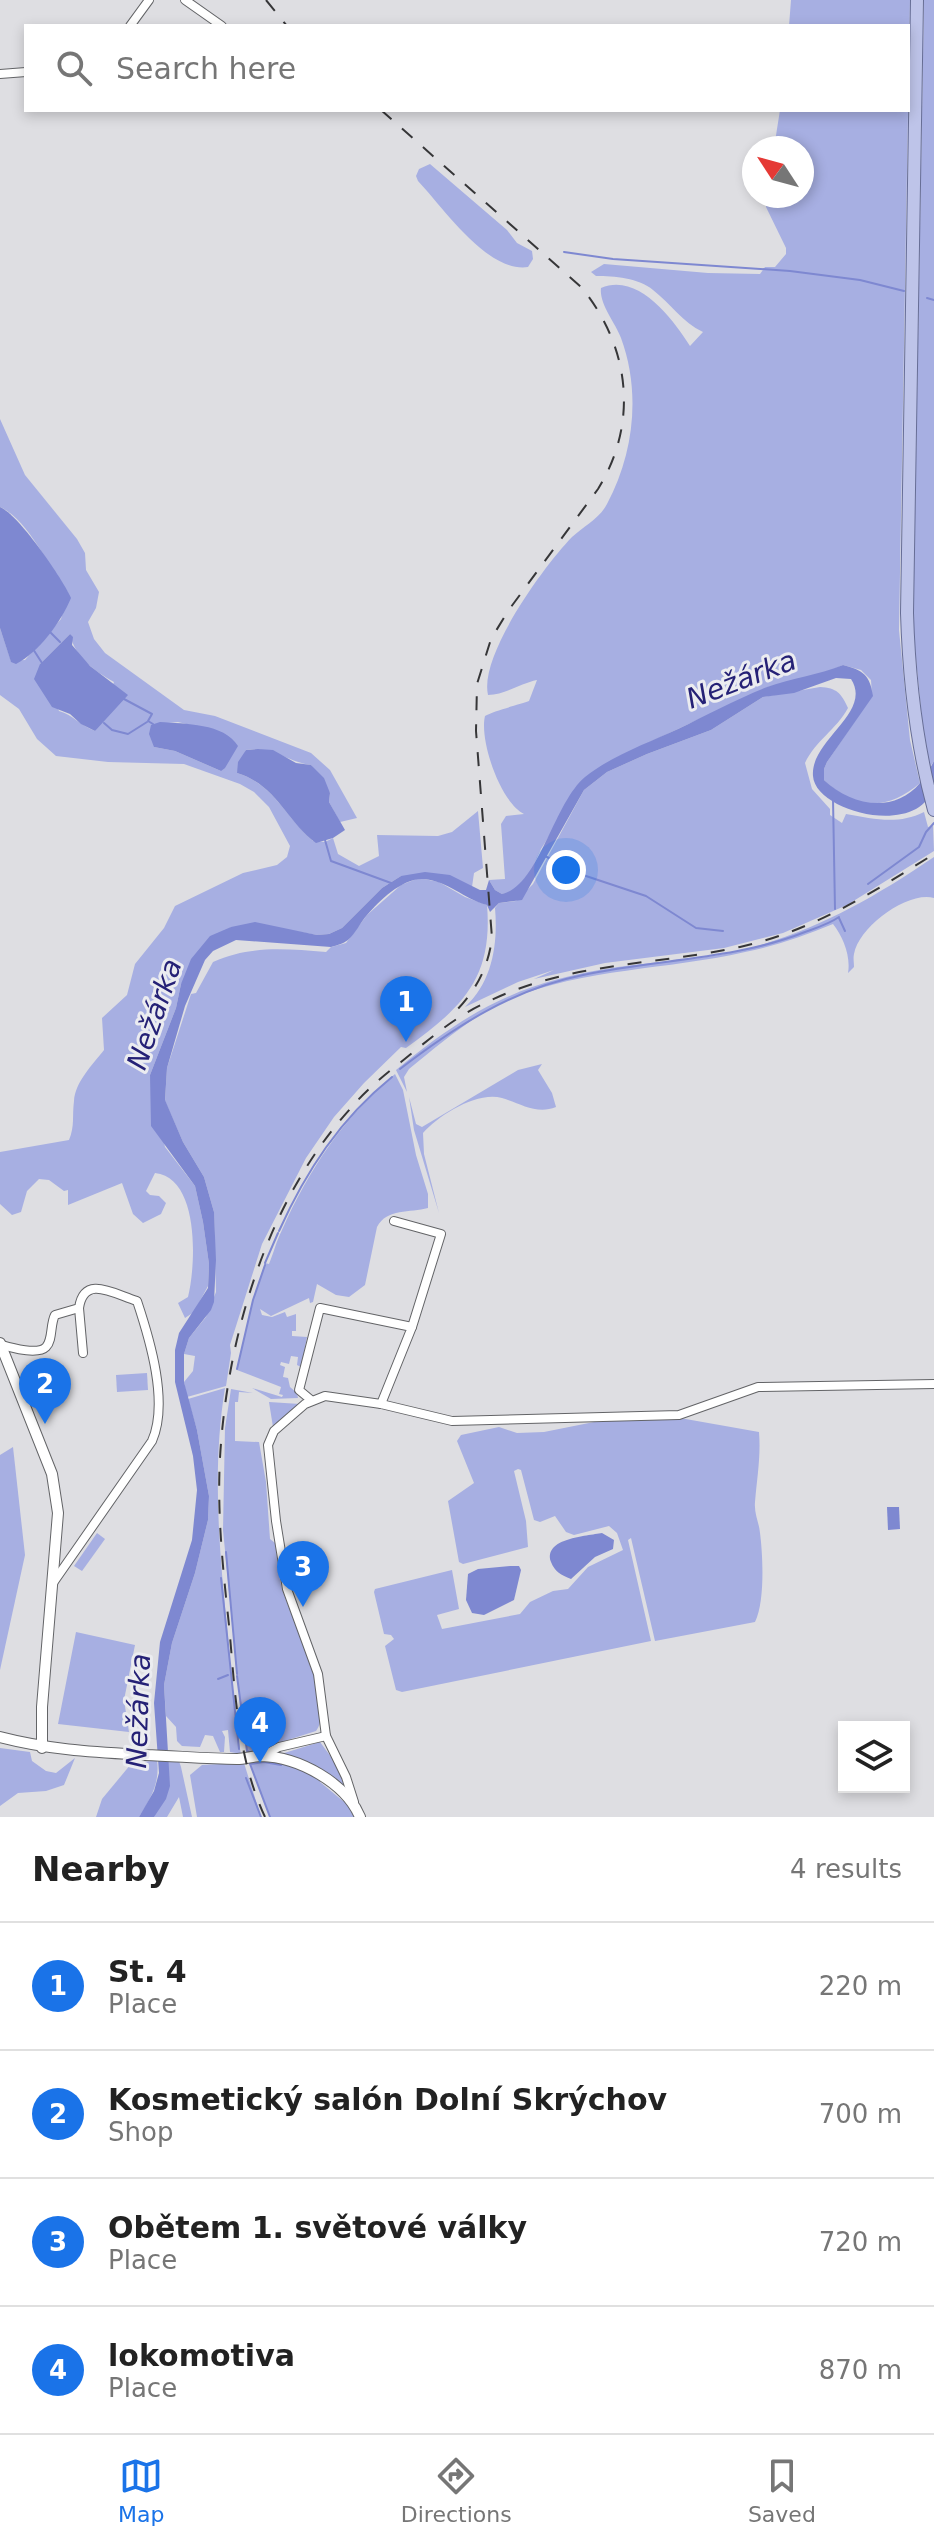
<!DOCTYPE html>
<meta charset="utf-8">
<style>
body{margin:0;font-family:"DejaVu Sans",sans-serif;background:#f6f6f6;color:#222}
.controls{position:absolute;right:24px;bottom:24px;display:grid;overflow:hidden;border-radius:0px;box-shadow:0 4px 12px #0003}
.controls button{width:72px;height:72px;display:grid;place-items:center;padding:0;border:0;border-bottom:2px solid #e0e0e0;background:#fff;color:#222;font:40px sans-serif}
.compass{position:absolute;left:742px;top:136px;width:72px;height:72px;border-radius:50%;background:#fff;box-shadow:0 4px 12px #0003;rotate:306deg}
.you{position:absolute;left:566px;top:870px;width:28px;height:28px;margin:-20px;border:6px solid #fff;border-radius:50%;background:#1a73e8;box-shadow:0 0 0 12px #1a73e833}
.badge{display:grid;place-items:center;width:52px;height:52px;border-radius:50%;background:#1a73e8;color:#fff;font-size:26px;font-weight:700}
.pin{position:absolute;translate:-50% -66px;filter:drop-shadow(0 2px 4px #0008)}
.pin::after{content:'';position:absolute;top:42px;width:28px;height:24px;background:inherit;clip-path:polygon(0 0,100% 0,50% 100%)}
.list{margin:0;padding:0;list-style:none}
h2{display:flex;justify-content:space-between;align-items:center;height:104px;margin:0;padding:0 32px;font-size:34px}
h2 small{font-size:26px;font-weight:400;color:#767676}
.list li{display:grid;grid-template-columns:52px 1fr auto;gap:24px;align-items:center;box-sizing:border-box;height:128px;padding:0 32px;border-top:2px solid #e0e0e0}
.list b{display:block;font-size:30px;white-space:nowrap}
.list p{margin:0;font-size:26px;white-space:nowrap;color:#767676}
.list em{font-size:26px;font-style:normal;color:#767676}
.icon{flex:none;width:44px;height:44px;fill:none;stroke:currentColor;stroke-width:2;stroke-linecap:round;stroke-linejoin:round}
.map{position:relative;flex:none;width:934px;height:1817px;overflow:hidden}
.search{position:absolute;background:#fff;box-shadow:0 4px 12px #0003;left:24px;right:24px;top:24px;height:88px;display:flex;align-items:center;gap:20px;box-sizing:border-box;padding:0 28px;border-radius:0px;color:#767676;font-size:30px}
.sheet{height:616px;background:#fff}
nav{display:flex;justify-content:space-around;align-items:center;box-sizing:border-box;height:112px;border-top:2px solid #e0e0e0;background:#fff;font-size:22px;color:#767676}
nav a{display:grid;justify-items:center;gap:4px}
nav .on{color:#1a73e8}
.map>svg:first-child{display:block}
.green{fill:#a7afe2;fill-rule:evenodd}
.water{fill:#7e88d1}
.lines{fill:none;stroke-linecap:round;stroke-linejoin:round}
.stream{stroke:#7e88d1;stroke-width:2}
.minor-casing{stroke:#636467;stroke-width:10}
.tertiary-casing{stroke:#636467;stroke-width:12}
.primary-casing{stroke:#666d95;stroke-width:14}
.minor{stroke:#fff;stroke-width:8}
.tertiary{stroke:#fff;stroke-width:10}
.primary{stroke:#bec4e9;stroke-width:12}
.rail{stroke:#363638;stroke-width:2;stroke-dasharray:14 14;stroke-linecap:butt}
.labels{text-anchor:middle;stroke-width:6;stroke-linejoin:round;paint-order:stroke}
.water-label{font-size:28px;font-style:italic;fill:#252176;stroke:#ebecf0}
</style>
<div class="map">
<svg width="934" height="1817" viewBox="0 0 934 1817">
<rect width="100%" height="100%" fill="#dedee2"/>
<g class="green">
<path d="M791 0H910L899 630 910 740 920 783C888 811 855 810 824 780V769L827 762 872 696 871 680 861 670 843 665 820 675 768 687 618 757 586 777 541 849 531 871 513 892 502 894 495 890 489 880 505 879 501 824 506 816 524 814C501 803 479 741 485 716 493 711 518 705 529 701L537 680C521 683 505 695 488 695 479 655 544 566 572 537 584 526 600 518 607 504 634 453 641 392 621 338 615 322 599 304 601 288 638 272 673 319 690 346L703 332C682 322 671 304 653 290 639 278 614 276 596 276L591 272 604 264 708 273 760 274 765 267H775L786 254V248L766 207 767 196H802V148H774L780 110H908V26H789Z"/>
<polygon points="924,0 934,0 934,761 930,767 922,719 913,629"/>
<path d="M430 164 507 230 517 243 532 251 533 259 528 267C487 273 443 207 418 181L416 176 419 169Z"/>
<path d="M0 419 25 475 77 539 85 553 86 570 99 592 96 608 88 622 94 639 105 653 184 710 215 716 311 753 330 770 357 818 340 822 329 802 330 793 311 765C284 761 277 747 246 750L237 773C274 784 286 818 313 841L325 842 333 838 338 854 359 866 379 856 377 835 438 836 452 832 478 811 483 868 474 873 472 887 463 884 401 876 382 888 342 928 329 934 317 935 283 929 231 927 181 984 176 1008 150 1075 165 1147 195 1186 203 1222 209 1264 208 1286 194 1312 185 1318 178 1303 188 1297C196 1265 200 1178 155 1173L146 1191 150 1195 159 1196 166 1203 161 1214 143 1223 133 1214 122 1183 68 1205V1190L64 1191 49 1180 39 1179 27 1191 21 1212 12 1215 0 1204V1152L69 1140C75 1126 72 1116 74 1101 75 1082 93 1064 104 1050L102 1018 127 995 135 964 164 928 175 906 243 873 277 865 287 857 290 846 269 807 254 792 240 784 184 764 108 762 56 756 37 739 19 709 0 695V628L11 661 25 660 61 619 68 592C49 568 28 519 0 507ZM70 634C75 657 93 670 114 682L95 731C81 726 73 715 59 711L40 664ZM178 722 203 728 221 771 175 751 154 747 169 723Z"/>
<path d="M820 687C837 688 841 693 848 708 836 730 816 740 805 763L812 789 830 809V815L842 823 846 814C874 819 898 825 924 812L928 827 933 826 934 851 847 905 783 933 724 948 605 963 534 979 554 970 518 982 465 1007C493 981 498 943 495 908L499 903 516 901 533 884 584 790 607 772 647 754 711 730 763 697Z"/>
<path d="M934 857V898C907 891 859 927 854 954 853 958 854 962 854 967L848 973C851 956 843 937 833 924 804 936 775 946 745 952 667 970 585 968 510 999 473 1015 440 1044 409 1069L404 1077 407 1092 396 1070C470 1009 522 981 618 967 660 961 703 960 744 950 817 930 872 899 934 857Z"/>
<path d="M419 878 439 882 465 897 487 905C493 978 463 1007 406 1048L401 1047 364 1083 334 1117 306 1158 262 1244 230 1345 231 1353 226 1386 187 1397 184 1382 193 1371 195 1356 184 1354 189 1338 206 1317 216 1292 214 1212 204 1177 183 1142 165 1101 167 1068 191 994 196 993 213 962C250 945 286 949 326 952L331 947 346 943 367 915 401 885Z"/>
<path d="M542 1064 538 1070 552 1093 556 1107C536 1115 520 1103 502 1098 477 1091 439 1115 423 1133L424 1154 439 1213 414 1130 409 1097 416 1124 422 1127 518 1070Z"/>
<path d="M395 1074 403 1090 416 1155 428 1194V1208C410 1213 387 1208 377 1227L365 1285 349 1297 336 1295 317 1284 313 1302 310 1303 309 1298 271 1316 260 1309 262 1315 272 1317 285 1312 287 1317 296 1314V1331H292V1336L307 1337 301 1367 297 1365 298 1357 291 1356 289 1364 281 1362 280 1365 285 1367 283 1377 288 1378 290 1387 297 1393 298 1398 271 1399 252 1388 282 1397 283 1395 279 1394 281 1387 237 1370 253 1300 265 1263 269 1264C274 1252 276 1242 282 1230 309 1169 344 1117 395 1074Z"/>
<polygon points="147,1373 148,1390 117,1392 116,1375"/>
<path d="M225 1388C212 1468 219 1547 227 1627 231 1670 234 1712 241 1755H236V1753L230 1752 228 1730 222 1731 225 1737 224 1752H220L213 1736 205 1735 200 1747 182 1746 177 1741 176 1727 166 1716 164 1685 172 1643 195 1573 208 1520 209 1496 197 1430 188 1399Z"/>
<path d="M231 1389 253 1393 239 1392 238 1402H235V1441L259 1442 266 1482 270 1539 275 1543C277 1555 278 1569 280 1580 286 1614 338 1701 316 1731L247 1753 241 1715 223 1530 225 1428Z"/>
<polygon points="269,1402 300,1404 273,1427"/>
<path d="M680 1418 759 1432C761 1456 757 1478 755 1502 754 1514 759 1522 760 1533 763 1556 765 1602 755 1622L655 1641 631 1538 628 1540 651 1641 402 1692 396 1690 385 1646 394 1639 391 1635 384 1634 374 1592 375 1589 452 1570 459 1609 437 1615 442 1629 520 1614 530 1602 553 1591 568 1589 588 1567 623 1550 617 1533 609 1526 574 1535 566 1532 555 1516 540 1522 534 1520 521 1470 518 1469 514 1471 526 1521 528 1547 463 1564 459 1562 448 1501 474 1483 457 1441 461 1435 499 1427 517 1433 544 1432 599 1421Z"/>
<polygon points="13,1447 25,1555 0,1670 0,1455"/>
<polygon points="97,1533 105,1539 82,1571 74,1566"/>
<polygon points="76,1632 135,1645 124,1700 129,1732 58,1724"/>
<polygon points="320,1742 340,1769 345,1787 328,1774 281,1754"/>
<polygon points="0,1748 30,1752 32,1761 46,1771 56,1773 75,1758 64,1785 46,1791 18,1793 0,1806"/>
<path d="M157 1760C160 1783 151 1798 139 1817H96L102 1799 131 1764Z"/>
<polygon points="168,1760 179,1761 181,1767 192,1817 183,1817 179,1797 167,1817 154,1817"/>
<polygon points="262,1760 287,1764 321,1778 320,1782 343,1801 345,1799 356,1817 270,1817 249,1762"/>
<polygon points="237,1763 244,1763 261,1817 197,1817 190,1775 202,1765"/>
</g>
<g class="water">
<path d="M0 507C19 515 62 578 71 598 61 622 39 652 16 664L11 662 0 628Z"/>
<polygon points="70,634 73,637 72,645 90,666 128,695 95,731 81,724 70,714 52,707 34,679 40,664"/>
<path d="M843 665C863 670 870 675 873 696L827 762 824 769V780C851 806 894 814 920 783 926 777 930 768 934 761 934 769 934 779 934 786 920 839 815 812 813 776 810 740 873 713 851 679L836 678 794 693 763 697 711 730 647 754 607 772 584 790 522 900 499 903 490 912 487 905C464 899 448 881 424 879 403 877 379 901 367 915 360 923 356 933 348 940 343 944 337 945 331 947L236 940 213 951 205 960 185 1006 167 1068 165 1100 183 1142 204 1177 214 1212 216 1260 214 1302 211 1310 189 1338 184 1354V1382L197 1430 209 1496 208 1520 195 1573 172 1643 164 1685 170 1786 166 1799 154 1817H139L154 1791 159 1773 154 1703 160 1642 192 1540 197 1490 193 1456 175 1382V1350L179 1333 208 1288 209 1264 203 1222 195 1186 151 1126 150 1075 176 1008 181 984 191 959 210 936 231 927 255 922 317 935 329 934 342 928 382 888 401 876 425 872 450 875 480 890H486L489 880 495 890 502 894C539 886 553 804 585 777 611 756 648 743 678 729 707 715 737 699 767 687 792 678 818 675 843 665Z"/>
<path d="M160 722C185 724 224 723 238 746L225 768 221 771 175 751 154 747 149 734 151 725Z"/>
<path d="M258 749 273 750 296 763 311 765 324 778 330 793 329 802 345 830 333 838 316 843C286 821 277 785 237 773L238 762 246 750Z"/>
<polygon points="887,1507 899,1507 900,1529 888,1530"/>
<path d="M602 1533 614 1540 613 1549 595 1557 571 1579C561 1575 555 1572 551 1562 543 1538 587 1536 602 1533Z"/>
<polygon points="510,1566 519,1566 521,1570 514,1600 484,1615 472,1613 466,1600 468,1574 478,1569"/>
</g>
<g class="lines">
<g class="stream">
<polyline points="564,252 613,259 790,271 860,280 904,291"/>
<polyline points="927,298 934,300"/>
<polyline points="50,632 60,642"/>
<polyline points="33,649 42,663"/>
<polyline points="124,699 152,714 148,721 153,724"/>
<polyline points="104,723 112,730 128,734 147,722"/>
<polyline points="833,799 835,909"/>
<polyline points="325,840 331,861 391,883"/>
<polyline points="545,856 577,873 646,896 696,928 723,931"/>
<polyline points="868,884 919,847 926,832 934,823"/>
<polyline points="839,918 845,931"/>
<path d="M400 1069C456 1026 513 989 583 975 657 959 734 960 805 932 816 928 829 924 839 917"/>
<path d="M279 1231C306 1171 340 1119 392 1077"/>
<polyline points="265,1263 278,1233"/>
<polyline points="237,1369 253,1300 265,1265"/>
<polyline points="226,1552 237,1674"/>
<polyline points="221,1578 239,1749"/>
<polyline points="237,1676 247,1751 249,1752"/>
<polyline points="218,1679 228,1675"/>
<polyline points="246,1778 261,1817"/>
<polyline points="270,1817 250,1764 264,1762 281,1765"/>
</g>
<defs>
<g id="minor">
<polyline points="185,0 222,26"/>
<polyline points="130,26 149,0"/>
<polyline points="0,74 26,72"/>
<polyline points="394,1221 441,1234 412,1327"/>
<polyline points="79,1308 83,1353"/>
<path d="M2 1345C12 1348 38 1355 46 1347 53 1340 50 1324 55 1315L79 1308C84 1274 114 1294 137 1301 150 1340 169 1403 152 1441L53 1583"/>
<polyline points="311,1400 299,1390 320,1308 412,1327 381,1404"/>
<polyline points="262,1756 279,1747 326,1736"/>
<polyline points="354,1802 346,1777 326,1736 318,1674 287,1589 276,1521 268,1445 274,1431 305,1404 325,1396 381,1404 452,1421 679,1415 758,1387 934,1384"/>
</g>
<g id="tertiary">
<polyline points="0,1343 52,1474 58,1513 42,1707 42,1748"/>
<path d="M0 1737C50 1750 94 1752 145 1755 176 1756 207 1759 237 1759 245 1759 253 1756 261 1756 299 1757 346 1783 360 1817"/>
</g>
<path id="primary" d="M917 0 907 613C909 680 916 744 934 810"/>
</defs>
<use href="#minor" class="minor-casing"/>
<use href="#tertiary" class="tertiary-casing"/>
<use href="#primary" class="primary-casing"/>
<use href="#minor" class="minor"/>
<use href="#tertiary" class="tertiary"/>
<use href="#primary" class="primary"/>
<g class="rail">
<polyline points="266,0 287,26"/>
<path d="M381 110 581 287C630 346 639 423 598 489L508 611 491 639 477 684 476 731 492 938C488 969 475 992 453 1014"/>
<path d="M265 1817C237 1757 235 1690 229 1625 223 1570 217 1514 220 1458 227 1336 267 1201 350 1109 365 1091 383 1076 401 1062 427 1041 452 1019 481 1005 565 962 651 966 740 947 812 931 872 893 934 854"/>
</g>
</g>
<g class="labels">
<g class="water-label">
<text transform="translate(741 679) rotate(-21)" y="10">Nežárka</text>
<text transform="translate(154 1014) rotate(-71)" y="10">Nežárka</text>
<text transform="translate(138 1711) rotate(-88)" y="10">Nežárka</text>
</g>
</g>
</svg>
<div class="controls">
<button><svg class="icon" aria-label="layers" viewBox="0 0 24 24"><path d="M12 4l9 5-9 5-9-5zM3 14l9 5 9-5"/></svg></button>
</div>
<svg class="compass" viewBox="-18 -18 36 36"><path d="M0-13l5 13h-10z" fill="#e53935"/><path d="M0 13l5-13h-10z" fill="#767676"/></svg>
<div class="you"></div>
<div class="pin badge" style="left:406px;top:1042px">1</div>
<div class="pin badge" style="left:45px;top:1424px">2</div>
<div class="pin badge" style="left:303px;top:1607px">3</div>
<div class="pin badge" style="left:260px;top:1763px">4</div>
<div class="search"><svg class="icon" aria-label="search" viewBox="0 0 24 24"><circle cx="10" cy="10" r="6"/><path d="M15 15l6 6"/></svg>Search here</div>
</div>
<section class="sheet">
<h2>Nearby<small>4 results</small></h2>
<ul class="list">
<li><span class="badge">1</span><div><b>St. 4</b><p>Place</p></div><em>220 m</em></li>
<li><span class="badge">2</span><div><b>Kosmetický salón Dolní Skrýchov</b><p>Shop</p></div><em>700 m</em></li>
<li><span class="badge">3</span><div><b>Obětem 1. světové války</b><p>Place</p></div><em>720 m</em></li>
<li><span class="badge">4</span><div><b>lokomotiva</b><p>Place</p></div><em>870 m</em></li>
</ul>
</section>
<nav>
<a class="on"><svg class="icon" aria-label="map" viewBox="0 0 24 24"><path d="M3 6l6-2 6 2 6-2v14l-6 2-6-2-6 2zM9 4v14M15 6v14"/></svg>Map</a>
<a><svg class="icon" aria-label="directions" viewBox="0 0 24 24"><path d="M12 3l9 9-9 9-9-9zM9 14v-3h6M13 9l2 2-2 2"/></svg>Directions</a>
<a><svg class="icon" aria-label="saved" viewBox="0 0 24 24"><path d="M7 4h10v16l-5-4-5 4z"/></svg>Saved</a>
</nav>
